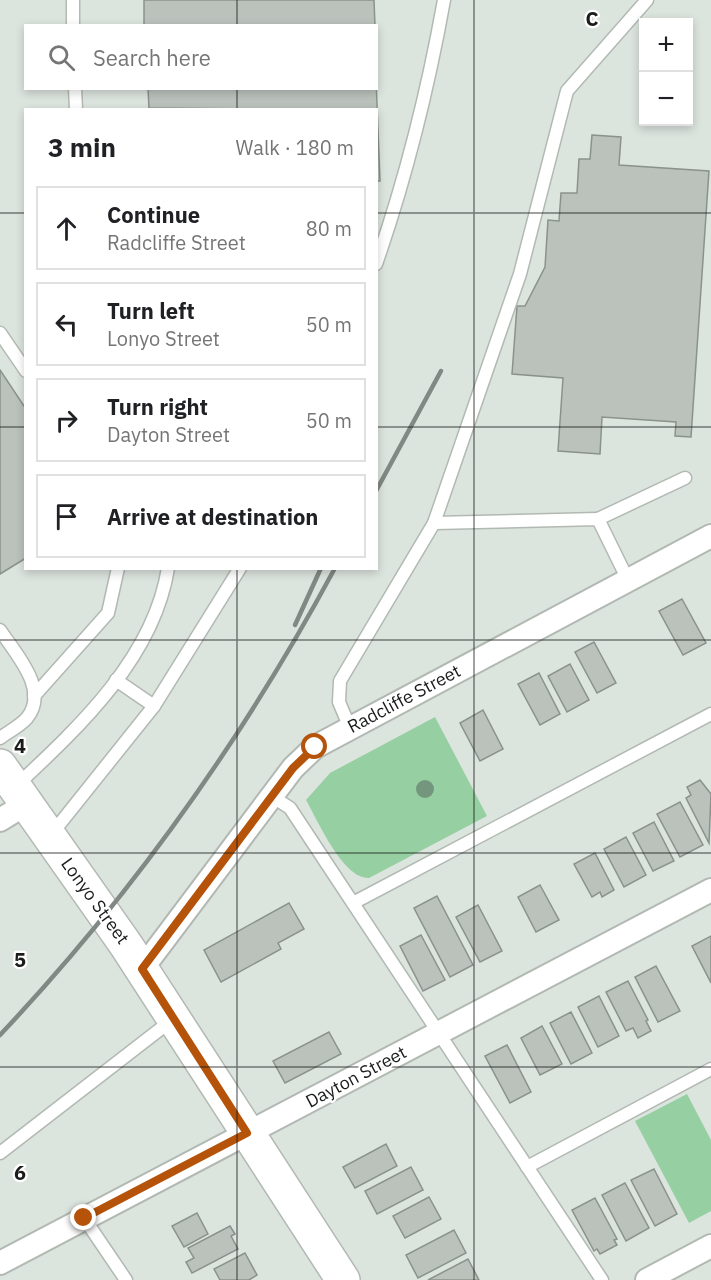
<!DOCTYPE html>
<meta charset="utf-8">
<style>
body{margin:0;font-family:"IBM Plex Sans",sans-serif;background:#f6f6f6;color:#202124}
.controls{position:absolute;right:18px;top:18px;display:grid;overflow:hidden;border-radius:0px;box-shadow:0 3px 9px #0003}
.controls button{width:54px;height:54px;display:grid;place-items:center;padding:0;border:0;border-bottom:2px solid #e0e0e0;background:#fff;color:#202124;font:30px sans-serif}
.stop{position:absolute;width:18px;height:18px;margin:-14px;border:4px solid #b45309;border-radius:50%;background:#fff}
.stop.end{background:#b45309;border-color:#fff;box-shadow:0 2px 6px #0008}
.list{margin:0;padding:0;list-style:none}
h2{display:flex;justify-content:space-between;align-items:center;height:78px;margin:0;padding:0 24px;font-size:26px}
h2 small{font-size:20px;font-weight:400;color:#757577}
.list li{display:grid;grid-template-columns:39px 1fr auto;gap:18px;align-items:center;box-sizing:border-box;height:84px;margin:0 12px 12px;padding:0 12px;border:2px solid #e0e0e0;border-radius:0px}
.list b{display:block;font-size:22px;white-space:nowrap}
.list p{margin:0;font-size:20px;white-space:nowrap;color:#757577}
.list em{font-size:20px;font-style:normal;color:#757577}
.icon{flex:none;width:33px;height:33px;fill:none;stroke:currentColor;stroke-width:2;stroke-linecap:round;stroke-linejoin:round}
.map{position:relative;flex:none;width:711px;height:1280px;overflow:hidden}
.search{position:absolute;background:#fff;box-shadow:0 3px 9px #0003;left:24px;top:24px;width:354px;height:66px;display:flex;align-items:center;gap:15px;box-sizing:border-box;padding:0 21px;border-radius:0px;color:#757577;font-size:22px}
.panel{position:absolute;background:#fff;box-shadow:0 3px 9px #0003;left:24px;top:108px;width:354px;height:462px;border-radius:0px}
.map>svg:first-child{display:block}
.green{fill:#96cfa1}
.building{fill:#bbc2bc;stroke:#8b928c;stroke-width:1.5}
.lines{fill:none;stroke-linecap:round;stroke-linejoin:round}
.lane-casing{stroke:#b2b9b3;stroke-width:15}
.street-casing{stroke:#b2b9b3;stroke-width:26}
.secondary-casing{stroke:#b2b9b3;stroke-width:36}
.lane{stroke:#fff;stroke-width:12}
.street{stroke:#fff;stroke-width:22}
.secondary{stroke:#fff;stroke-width:33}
.rail{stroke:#828884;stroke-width:4.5}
.tree{fill:#74967e}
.route{stroke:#b45309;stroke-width:8}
.grid{fill:none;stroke:#191c1a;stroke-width:1.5;stroke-opacity:0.55}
.labels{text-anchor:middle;stroke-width:4.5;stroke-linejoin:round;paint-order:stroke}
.street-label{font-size:18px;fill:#191c1a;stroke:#fff}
.grid-label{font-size:20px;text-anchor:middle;font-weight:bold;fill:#191c1a;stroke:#fff;stroke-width:4.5;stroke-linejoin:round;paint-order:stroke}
</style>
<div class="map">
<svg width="711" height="1280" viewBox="0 0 711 1280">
<rect width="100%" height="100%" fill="#dce4de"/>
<g class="green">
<path d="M435 717 487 816 369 878C343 879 318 821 306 800L330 773Z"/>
<polygon points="687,1094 711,1140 711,1211 689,1223 635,1121"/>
</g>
<g class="building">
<polygon points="144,0 374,0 375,26 144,26"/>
<polygon points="376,79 380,181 376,181 376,110 149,108 148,88 376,88"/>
<polygon points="592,135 621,137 619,165 709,171 691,437 675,436 676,422 602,417 600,454 558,451 563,378 512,374 517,306 525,306 545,267 548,220 559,221 561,193 577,193 579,159 590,159"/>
<polygon points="0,370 26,409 26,558 0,574"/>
<polygon points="682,599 706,643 683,655 659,611"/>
<polygon points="594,642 616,683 597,693 575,652"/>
<polygon points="570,664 589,700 567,712 548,676"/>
<polygon points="539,673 560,714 540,725 518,684"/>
<polygon points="483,710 503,749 480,761 460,723"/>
<polygon points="700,780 711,794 709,843 686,798 691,795 687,787"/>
<polygon points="680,802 703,845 680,857 657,814"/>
<polygon points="654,822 674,861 653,871 633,833"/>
<polygon points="626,837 646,875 624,887 604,849"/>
<polygon points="595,853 614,890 602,897 600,892 592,897 574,864"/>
<polygon points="540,885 559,920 536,932 518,897"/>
<polygon points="437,896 473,965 450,977 414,908"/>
<polygon points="289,903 304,929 278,943 281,949 221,982 204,950"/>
<polygon points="478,905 502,951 480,962 456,917"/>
<polygon points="421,935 445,980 423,991 400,946"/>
<polygon points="711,936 711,983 692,946"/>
<polygon points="656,966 680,1011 658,1022 635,977"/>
<polygon points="628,981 648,1020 646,1021 651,1031 638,1038 633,1028 626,1031 606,992"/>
<polygon points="599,996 619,1036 598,1047 578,1007"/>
<polygon points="571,1012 592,1053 571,1064 550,1023"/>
<polygon points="542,1026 562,1064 540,1075 521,1038"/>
<polygon points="329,1032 341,1054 285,1083 273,1061"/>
<polygon points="507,1045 531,1092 510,1103 485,1056"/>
<polygon points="386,1144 397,1166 355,1188 343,1167"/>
<polygon points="411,1167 423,1190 377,1214 365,1191"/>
<polygon points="654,1169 677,1214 655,1226 631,1180"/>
<polygon points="625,1183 649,1228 626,1241 602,1195"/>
<polygon points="429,1197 441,1219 405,1238 393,1216"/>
<polygon points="595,1198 617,1239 614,1240 617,1245 600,1254 597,1249 594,1251 572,1210"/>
<polygon points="197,1213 208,1234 184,1247 172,1226"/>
<polygon points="230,1226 235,1234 231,1236 238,1249 192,1273 186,1262 194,1258 188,1248"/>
<polygon points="454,1230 466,1253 418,1278 406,1255"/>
<polygon points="245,1253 257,1275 249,1280 220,1280 214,1269"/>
<polygon points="468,1259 479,1280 428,1280"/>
</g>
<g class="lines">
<defs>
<g id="lane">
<polyline points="73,0 73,26"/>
<polyline points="75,88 76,110"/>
<path d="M376 264C406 178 428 89 444 0"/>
<polyline points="0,333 26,371"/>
<polyline points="598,519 685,478"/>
<polyline points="434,523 598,519 628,580"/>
<path d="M0 630C15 653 50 690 27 718 20 726 8 732 0 738"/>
<polyline points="116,680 154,706"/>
<polyline points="34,696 108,613 118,568"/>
<polyline points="350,728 339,702 340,681 434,523 520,274 567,91 647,0"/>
<path d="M15 787C78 728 154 658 168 568"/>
<polyline points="273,797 290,808 602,1280"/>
<polyline points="50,836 154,706 240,568"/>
<polyline points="353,903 711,714"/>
<polyline points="0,1153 172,1020"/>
<polyline points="527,1167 711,1069"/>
<polyline points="84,1218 126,1280"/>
</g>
<g id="street">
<polyline points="0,820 26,804"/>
<polyline points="142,969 293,768 315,747 711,536"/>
<polyline points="0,1263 711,890"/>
<polyline points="647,1280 711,1246"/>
</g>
<polyline id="secondary" points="0,766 126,945 343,1280"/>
</defs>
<use href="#lane" class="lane-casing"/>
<use href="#street" class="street-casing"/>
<use href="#secondary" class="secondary-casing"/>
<use href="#lane" class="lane"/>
<use href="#street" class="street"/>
<use href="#secondary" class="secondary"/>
<g class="rail">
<polyline points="376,491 441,371"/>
<polyline points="295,625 321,568"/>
<path d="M0 1035C133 894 243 739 335 568"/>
</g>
</g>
<circle class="tree" cx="425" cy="789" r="9"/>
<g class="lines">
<polyline class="route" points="84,1218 247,1133 142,969 293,768 315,747"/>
</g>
<path class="grid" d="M237 0V26M474 0V1280M237 88V110M0 213H26M376 213H711M0 427H26M376 427H711M237 568V1280M0 640H711M0 853H711M0 1067H711"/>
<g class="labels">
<g class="street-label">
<text transform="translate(404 699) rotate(-28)" y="6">Radcliffe Street</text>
<text transform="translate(95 901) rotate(54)" y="6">Lonyo Street</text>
<text transform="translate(356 1077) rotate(-28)" y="6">Dayton Street</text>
</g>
</g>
<g class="grid-label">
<text x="592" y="26">C</text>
<text x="20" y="753">4</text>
<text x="20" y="967">5</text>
<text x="20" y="1180">6</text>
</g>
</svg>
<div class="controls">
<button>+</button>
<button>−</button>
</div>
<div class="stop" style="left:315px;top:747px"></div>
<div class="stop end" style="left:84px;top:1218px"></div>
<div class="search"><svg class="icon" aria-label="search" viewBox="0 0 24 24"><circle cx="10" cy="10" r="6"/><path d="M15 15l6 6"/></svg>Search here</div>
<section class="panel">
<h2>3 min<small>Walk · 180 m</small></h2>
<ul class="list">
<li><svg class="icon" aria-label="ahead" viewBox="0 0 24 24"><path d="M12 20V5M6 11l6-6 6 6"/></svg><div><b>Continue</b><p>Radcliffe Street</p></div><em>80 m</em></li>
<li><svg class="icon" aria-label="left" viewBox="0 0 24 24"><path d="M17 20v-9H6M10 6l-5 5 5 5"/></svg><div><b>Turn left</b><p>Lonyo Street</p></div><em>50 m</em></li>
<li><svg class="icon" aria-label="right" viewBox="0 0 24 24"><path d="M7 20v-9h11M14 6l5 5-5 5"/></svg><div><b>Turn right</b><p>Dayton Street</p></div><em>50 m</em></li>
<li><svg class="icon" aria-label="arrive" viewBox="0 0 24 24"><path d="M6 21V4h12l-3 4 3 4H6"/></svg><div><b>Arrive at destination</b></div></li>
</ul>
</section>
</div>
